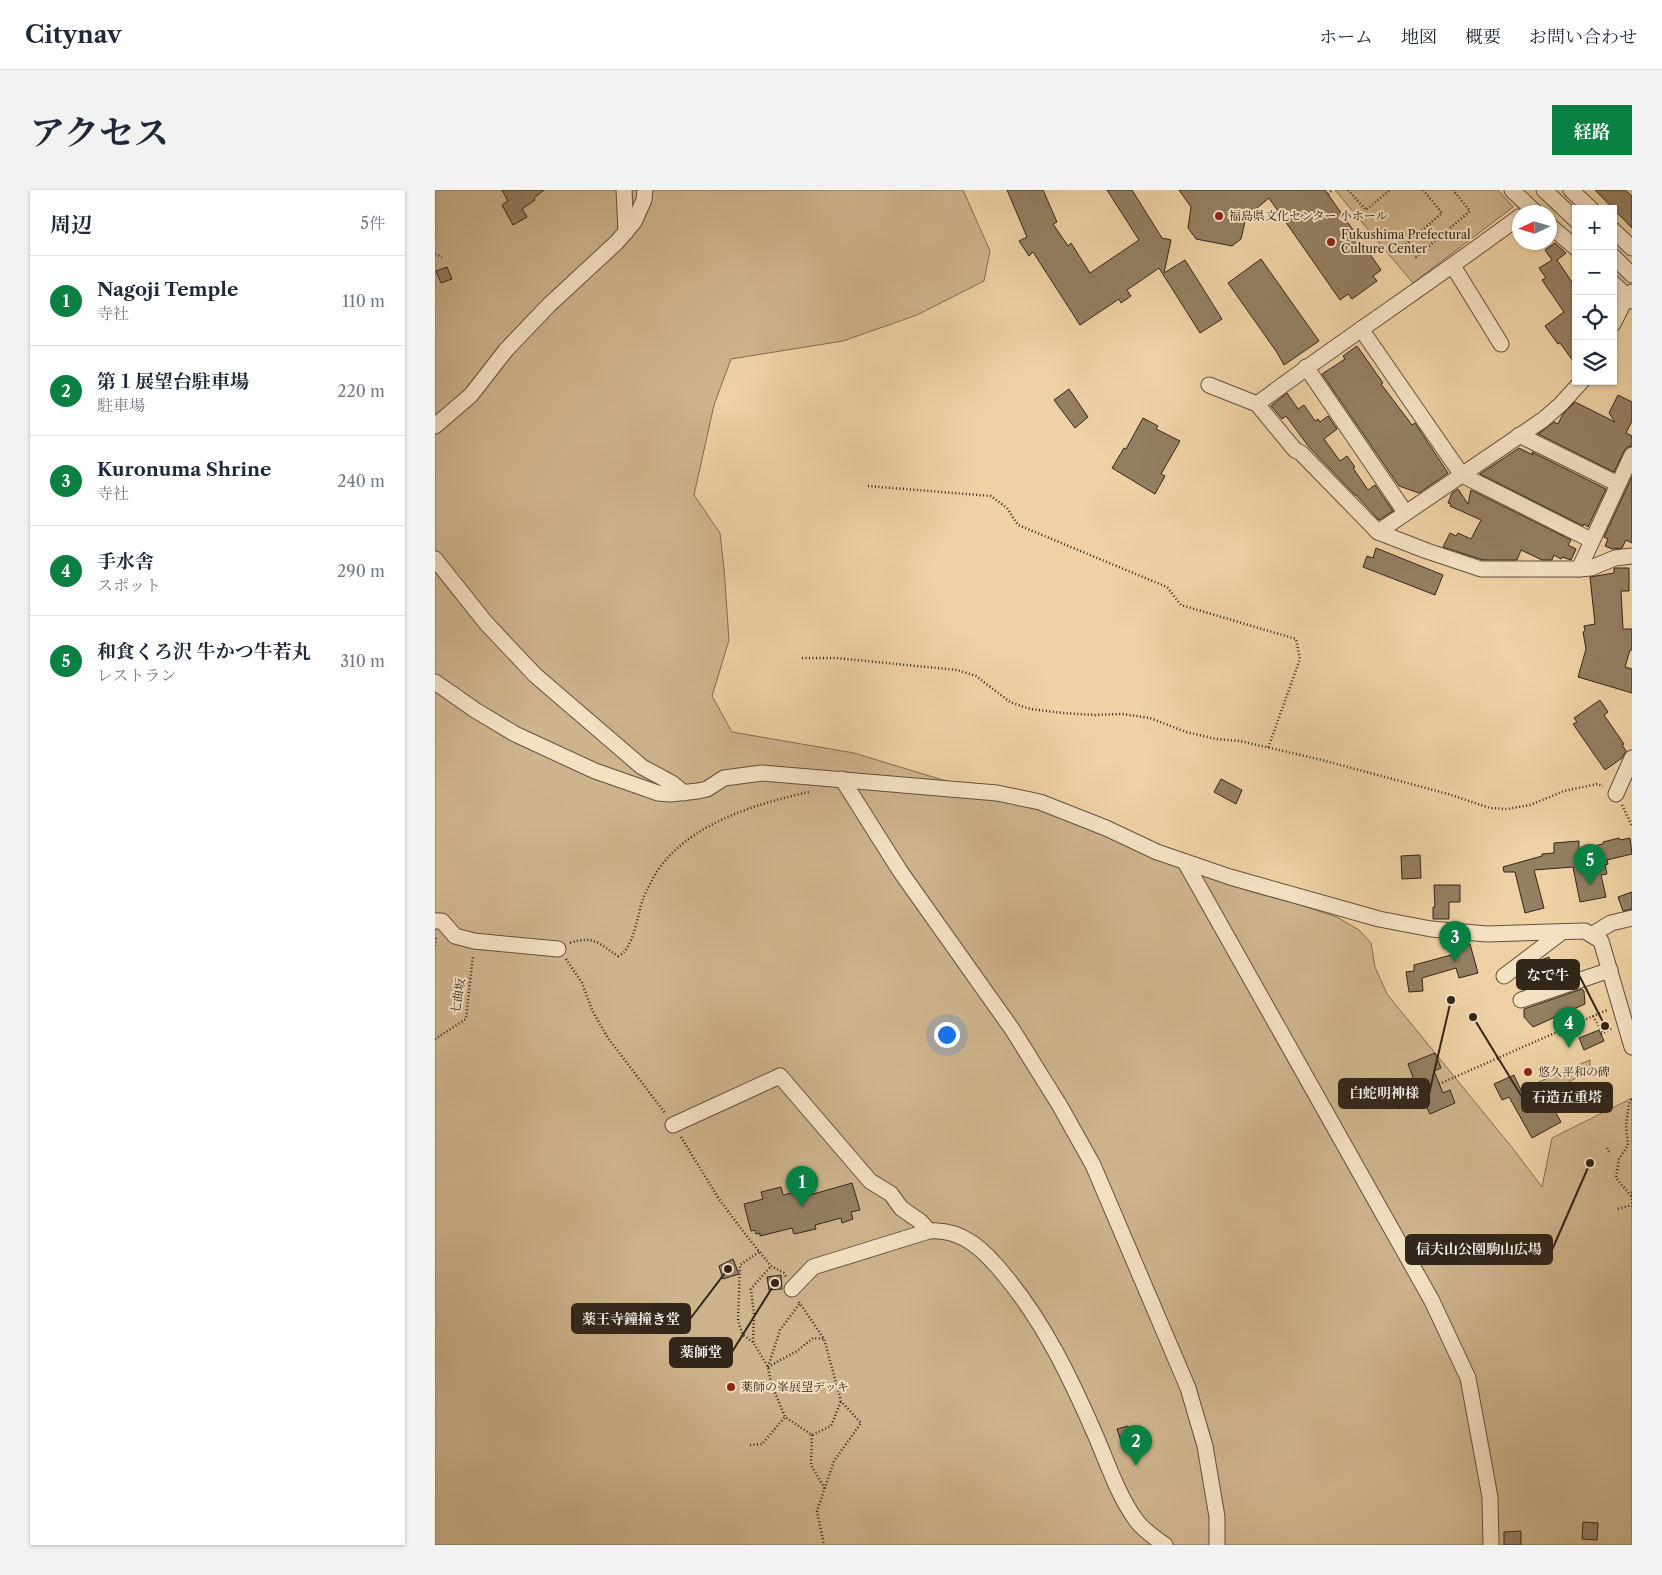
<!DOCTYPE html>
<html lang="ja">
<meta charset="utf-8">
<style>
body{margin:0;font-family:"Libre Caslon Text","Noto Serif JP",serif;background:#f2f2f3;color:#1f2937}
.controls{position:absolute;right:15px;top:15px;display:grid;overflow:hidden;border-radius:0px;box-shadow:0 1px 4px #0004}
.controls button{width:45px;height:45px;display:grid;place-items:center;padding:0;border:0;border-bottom:1px solid #e0e1e3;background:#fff;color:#1f2937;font:25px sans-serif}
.compass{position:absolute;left:1077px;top:15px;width:45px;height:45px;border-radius:50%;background:#fff;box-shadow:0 1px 4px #0004;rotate:266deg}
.you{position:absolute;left:511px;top:844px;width:18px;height:18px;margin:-12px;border:4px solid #fff;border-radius:50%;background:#1a73e8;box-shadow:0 0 0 8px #1a73e833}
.badge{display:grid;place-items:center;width:32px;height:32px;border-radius:50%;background:#0b8043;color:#fff;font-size:16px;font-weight:700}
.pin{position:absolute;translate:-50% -41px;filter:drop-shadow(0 1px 2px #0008)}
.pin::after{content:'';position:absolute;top:26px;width:18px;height:15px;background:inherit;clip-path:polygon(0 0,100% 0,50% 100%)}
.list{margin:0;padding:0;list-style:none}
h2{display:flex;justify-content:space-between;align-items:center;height:65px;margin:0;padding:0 20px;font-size:21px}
h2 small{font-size:16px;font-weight:400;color:#747a83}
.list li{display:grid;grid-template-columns:32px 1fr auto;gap:15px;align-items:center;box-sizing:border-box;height:90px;padding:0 20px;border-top:1px solid #e0e1e3}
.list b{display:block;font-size:19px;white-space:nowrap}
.list p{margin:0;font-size:16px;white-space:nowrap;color:#747a83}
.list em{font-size:16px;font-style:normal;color:#747a83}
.icon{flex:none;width:28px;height:28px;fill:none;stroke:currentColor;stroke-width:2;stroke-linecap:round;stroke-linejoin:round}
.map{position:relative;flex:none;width:1197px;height:1355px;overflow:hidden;border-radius:0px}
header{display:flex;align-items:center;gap:30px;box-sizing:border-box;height:70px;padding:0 25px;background:#fff;border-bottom:1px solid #e0e1e3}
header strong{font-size:24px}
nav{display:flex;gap:28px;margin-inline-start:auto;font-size:18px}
.intro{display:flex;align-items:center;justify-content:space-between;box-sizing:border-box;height:120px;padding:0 30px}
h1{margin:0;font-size:35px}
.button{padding:12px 22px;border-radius:0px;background:#0b8043;color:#fff;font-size:18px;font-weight:700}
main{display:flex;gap:30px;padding:0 30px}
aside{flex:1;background:#fff;border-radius:0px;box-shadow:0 1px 4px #0004}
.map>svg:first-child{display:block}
.green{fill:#ceb48d;stroke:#806d54}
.building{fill:#937f62;stroke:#31261a}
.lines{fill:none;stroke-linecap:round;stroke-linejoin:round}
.minor-casing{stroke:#60513c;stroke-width:17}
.path{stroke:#31261a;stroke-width:2.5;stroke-dasharray:1 2.5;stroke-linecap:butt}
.minor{stroke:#f4e1c4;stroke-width:15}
.poi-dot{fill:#8f2418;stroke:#f4e1c4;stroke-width:2}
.labels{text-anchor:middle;stroke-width:4;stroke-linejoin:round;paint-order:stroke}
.poi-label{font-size:12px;fill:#31261a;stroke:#f4e1c4;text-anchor:start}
.street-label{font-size:12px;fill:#31261a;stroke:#f4e1c4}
.leader{fill:none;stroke:#31261a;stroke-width:2}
.callout-dot{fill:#31261a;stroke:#f4e1c4;stroke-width:2}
.callout{fill:#31261a;stroke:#31261a;stroke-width:2}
.callout-label{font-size:14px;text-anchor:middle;font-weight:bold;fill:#fff}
</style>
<header>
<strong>Citynav</strong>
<nav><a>ホーム</a><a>地図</a><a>概要</a><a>お問い合わせ</a></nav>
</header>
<div class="intro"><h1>アクセス</h1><a class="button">経路</a></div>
<main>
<aside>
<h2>周辺<small>5件</small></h2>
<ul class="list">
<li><span class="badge">1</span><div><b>Nagoji Temple</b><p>寺社</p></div><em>110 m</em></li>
<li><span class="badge">2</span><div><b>第１展望台駐車場</b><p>駐車場</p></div><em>220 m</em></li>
<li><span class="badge">3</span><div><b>Kuronuma Shrine</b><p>寺社</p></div><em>240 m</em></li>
<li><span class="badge">4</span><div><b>手水舎</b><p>スポット</p></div><em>290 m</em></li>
<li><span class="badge">5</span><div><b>和食くろ沢 牛かつ牛若丸</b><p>レストラン</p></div><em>310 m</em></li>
</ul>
</aside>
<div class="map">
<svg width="1197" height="1355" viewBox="0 0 1197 1355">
<rect width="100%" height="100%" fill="#eed1a4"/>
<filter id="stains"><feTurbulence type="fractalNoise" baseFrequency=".004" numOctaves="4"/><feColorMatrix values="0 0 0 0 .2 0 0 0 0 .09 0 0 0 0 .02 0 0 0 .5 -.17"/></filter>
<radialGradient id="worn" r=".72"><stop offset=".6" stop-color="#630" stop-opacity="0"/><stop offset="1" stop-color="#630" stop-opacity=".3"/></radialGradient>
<g class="green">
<polygon points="0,0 528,0 555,61 549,91 482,125 408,151 296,169 279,215 259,305 285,343 289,378 294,450 277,506 297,542 419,563 630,627 722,669 817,702 862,714 902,727 924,740 936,753 940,777 952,804 1079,960 1107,997 1117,948 1197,908 1197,1355 0,1355"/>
<polygon points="900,0 1063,0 1078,17 978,93"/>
<polygon points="1155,870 1155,880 1115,903 1111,897 1102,901 1099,894"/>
</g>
<g class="building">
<polygon points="67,0 109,0 99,8 100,10 87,19 92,27 78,35 67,15 73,11"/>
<polygon points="572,0 608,0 622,32 618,34 633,56 636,53 655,83 704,50 672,0 697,0 727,48 736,50 729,83 750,70 787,129 765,143 724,78 692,100 696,106 686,113 684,109 645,135 598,62 594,66 584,51 592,47"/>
<polygon points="744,0 890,0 946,80 938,86 942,91 917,109 913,104 905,110 834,8 811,27 806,49 797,56 761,49 753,38 756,17"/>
<polygon points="1160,0 1190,0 1197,6 1197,38"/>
<polygon points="1120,53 1131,63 1122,70 1141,98 1141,175 1125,153 1123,154 1110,136 1129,122 1107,90 1111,88 1104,78 1117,70 1110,60"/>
<polygon points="826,69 884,151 849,175 841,161 793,93"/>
<polygon points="12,77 17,89 6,93 1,81"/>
<polygon points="922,156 948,193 946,194 977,235 980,233 1013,283 984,303 964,296 887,184 910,169 908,166"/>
<polygon points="634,199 653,227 640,238 619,210"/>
<polygon points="852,203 863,219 869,215 880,231 883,229 885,232 893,226 902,239 889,249 905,271 912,266 920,277 918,278 933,300 940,295 958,321 944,330 921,305 920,305 874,257 851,226 847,229 836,216"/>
<polygon points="1183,205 1197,212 1197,231 1191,243 1197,246 1197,256 1192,257 1189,261 1179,282 1103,244 1119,232 1123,234 1128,224 1140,212 1180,232 1174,223"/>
<polygon points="708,228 723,236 721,239 745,251 726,284 730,286 720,304 677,278 689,258 691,259"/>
<polygon points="1084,258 1098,265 1097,262 1171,299 1153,337 1149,334 1148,336 1045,284"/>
<polygon points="1197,287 1197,353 1191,350 1187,358 1177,359 1170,356 1173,349 1169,347"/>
<polygon points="1023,299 1033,314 1036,300 1136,350 1133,355 1141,359 1136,370 1127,367 1126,369 1119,365 1117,370 1107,370 1086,360 1082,370 1048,370 1008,357 1015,343 1021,346 1023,343 1036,349 1046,330 1015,316 1016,314 1013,313 1017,303"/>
<polygon points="941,358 1008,385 1000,405 928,377 932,366 938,368"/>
<polygon points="1179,378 1194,378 1194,401 1186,401 1188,439 1197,439 1197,460 1195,460 1190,477 1197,479 1197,503 1143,487 1151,459 1148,442 1150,441 1149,436 1160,434 1155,387 1179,383"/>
<polygon points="1165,510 1173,522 1169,525 1189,554 1187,555 1191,561 1187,568 1170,580 1138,534 1142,532 1139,528"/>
<polygon points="786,589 807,600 801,614 779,602"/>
<polygon points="1184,648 1185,650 1195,648 1197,664 1172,670 1173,674 1170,675 1172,684 1166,685 1171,707 1145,712 1138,677 1099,680 1109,718 1090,723 1080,682 1069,682 1068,677 1107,666 1107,664 1119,663 1119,653 1144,651 1144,659 1168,654 1168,652"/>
<polygon points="985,665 986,688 967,689 966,666"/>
<polygon points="999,695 1025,695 1025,712 1014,712 1014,729 998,729 998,717 1000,717"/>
<polygon points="1197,702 1197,719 1188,721 1183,707"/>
<polygon points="1035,754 1043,783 1024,788 1021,778 987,788 988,801 974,802 971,782 979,781 979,775 1016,765 1015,759"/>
<polygon points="1114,767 1120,789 1086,799 1084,787 1106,770"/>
<polygon points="1147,799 1149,801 1150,814 1098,837 1089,827 1089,819"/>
<polygon points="1164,840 1169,851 1149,860 1144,848"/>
<polygon points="1000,863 1006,878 999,881 1008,903 1015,900 1020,913 995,924 988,909 964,919 958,904 979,895 977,890 979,890 973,874"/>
<polygon points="1079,885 1091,911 1109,901 1126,932 1097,948 1074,907 1067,910 1059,894"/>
<polygon points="417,993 425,1020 416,1022 418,1029 407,1033 406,1028 380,1035 381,1039 359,1044 357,1038 325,1046 325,1043 321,1044 320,1040 316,1041 309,1014 328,1009 326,1002 346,997 348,1005 365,1001 366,1003 374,1001 375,1005"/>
<polygon points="298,1069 304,1084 288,1089 284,1076"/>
<polygon points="346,1085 347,1099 334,1100 332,1087"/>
<polygon points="693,1236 698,1250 687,1254 682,1239"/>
<polygon points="1148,1332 1163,1333 1162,1350 1147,1349"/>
<polygon points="1086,1341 1086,1355 1069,1355 1069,1342"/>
</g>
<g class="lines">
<defs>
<g id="minor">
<polyline points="189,0 191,42"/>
<polyline points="1077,0 1100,22"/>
<polyline points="1109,0 1141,30"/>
<polyline points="1136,0 1156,19"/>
<polyline points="1114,35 1141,58"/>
<polyline points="1178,40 1197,58"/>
<polyline points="1178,66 1197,85"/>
<polyline points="1018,76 1066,154"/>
<polyline points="1178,93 1197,111"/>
<polyline points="1178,134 1192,106 1197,102"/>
<polyline points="926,139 1027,285 1156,350"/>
<polyline points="871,177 970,322"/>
<polyline points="774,195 822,214 860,260 866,263 943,342 992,361 1046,379 1144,379 1156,378 1180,368 1197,366"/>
<path d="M822 214C908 150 998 91 1084 27"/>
<polyline points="0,236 36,205 71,160 114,115 182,52 199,32 209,10 210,0"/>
<polyline points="1084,245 1183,294"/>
<polyline points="943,342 1109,229 1126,214 1147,191"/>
<polyline points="0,369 51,433 100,485 207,577 237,593 249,603"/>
<polyline points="1144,379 1197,265"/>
<polyline points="0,492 40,520 80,544 160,581 223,603 235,604 263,601 272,599 289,588 327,583 562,603 605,612 671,638 722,662 795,687 944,729 996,739 1052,744 1150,741 1166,751 1197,857"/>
<polyline points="407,589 465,681 577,839 625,916 658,975 753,1198 770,1256 782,1327 782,1355"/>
<polyline points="1181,604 1197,568"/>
<polyline points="750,672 997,1111 1033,1188 1055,1307 1056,1355"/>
<polyline points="0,731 7,731 20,746 39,751 123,759"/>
<polyline points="1158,744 1176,733 1197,728"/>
<polyline points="1069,786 1127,742"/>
<polyline points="1086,810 1175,780"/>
<polyline points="238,935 345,886 435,991 456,1004 466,1018 486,1032 494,1041"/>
<path d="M357 1099 378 1077 494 1041C528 1038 551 1062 571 1087 609 1133 635 1187 659 1242 672 1271 682 1304 701 1330 708 1340 720 1348 730 1355"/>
</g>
</defs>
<use href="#minor" class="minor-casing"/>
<g class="path">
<polyline points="913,0 931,20 955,0"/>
<polyline points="988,0 1007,23 970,55 981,67 1035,21 1018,0"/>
<polyline points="893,4 897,0"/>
<polyline points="0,64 7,67"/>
<polyline points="433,296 556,306 572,318 583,335 732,397 746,415 861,449 865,469 833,558"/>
<polyline points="367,468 401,468 522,480 541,486 575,512 595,519 628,523 660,525 687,524 715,528 751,542 781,549 805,551 887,570 1013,604 1055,618 1072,619 1095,615 1129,601 1162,594 1168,596"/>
<polyline points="1187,615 1197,636"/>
<path d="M135 753C160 745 164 754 183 766 198 762 203 722 208 709 214 695 220 683 229 672 263 631 324 613 374 602"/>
<polyline points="0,756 1,746"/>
<polyline points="131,769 147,793 157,820 173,848 230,923"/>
<polyline points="1158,826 1168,843"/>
<polyline points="1127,841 1132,853"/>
<polyline points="1166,844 1177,838"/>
<polyline points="0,849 31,829 38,765"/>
<polyline points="1004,894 1172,820"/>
<polyline points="246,947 284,1009 310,1044 336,1076 349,1083 351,1087"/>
<polyline points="1172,958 1175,964"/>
<polyline points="1197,1002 1197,1017"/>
<polyline points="1196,1006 1181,988 1184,969 1193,955 1191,935 1194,914 1197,908"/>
<polyline points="1183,1019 1196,1015"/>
<polyline points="364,1112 389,1149 406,1211 426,1233 399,1271 382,1321 389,1355"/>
<polyline points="318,1152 308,1145 303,1131 305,1075 324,1062"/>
<polyline points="333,1177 345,1140 365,1113"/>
<polyline points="333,1177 362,1161 378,1148 389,1149"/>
<polyline points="336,1193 333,1177 318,1152 319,1124 316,1099 336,1076"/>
<polyline points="308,1196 336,1193 350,1227 377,1245 396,1236 406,1211"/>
<polyline points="377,1245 376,1275 390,1299"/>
<polyline points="315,1255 327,1254 350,1227"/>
</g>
<use href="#minor" class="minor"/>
</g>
<g class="poi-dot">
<circle cx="784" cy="26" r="5"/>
<circle cx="896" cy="52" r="5"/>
<circle cx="1093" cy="882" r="5"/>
<circle cx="296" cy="1197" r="5"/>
</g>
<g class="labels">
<g class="poi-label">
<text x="794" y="30">福島県文化センター 小ホール</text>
<text x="906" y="49">Fukushima Prefectural<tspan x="906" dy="14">Culture Center</tspan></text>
<text x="1103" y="886">悠久平和の碑</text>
<text x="306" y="1201">薬師の峯展望デッキ</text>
</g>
<g class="street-label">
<text transform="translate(23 806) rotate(-81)" y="4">七曲坂</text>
</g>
</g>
<path class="leader" d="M1170 836L1144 785M1016 810L994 904M1038 827L1087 907M1155 973L1117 1060M293 1079L255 1129M340 1093L297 1162"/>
<g class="callout-dot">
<circle cx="1170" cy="836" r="5"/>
<circle cx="1016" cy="810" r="5"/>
<circle cx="1038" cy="827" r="5"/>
<circle cx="1155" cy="973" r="5"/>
<circle cx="293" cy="1079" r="5"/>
<circle cx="340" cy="1093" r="5"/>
</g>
<g class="callout">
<rect x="1082" y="770" width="62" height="29" rx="5"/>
<rect x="904" y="889" width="90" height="29" rx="5"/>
<rect x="1087" y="893" width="90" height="29" rx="5"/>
<rect x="971" y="1045" width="146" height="29" rx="5"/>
<rect x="137" y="1114" width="118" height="29" rx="5"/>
<rect x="235" y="1148" width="62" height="29" rx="5"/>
</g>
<g class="callout-label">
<text x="1113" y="790">なで牛</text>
<text x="949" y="908">白蛇明神様</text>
<text x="1132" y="912">石造五重塔</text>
<text x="1044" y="1064">信夫山公園駒山広場</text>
<text x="196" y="1134">薬王寺鐘撞き堂</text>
<text x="266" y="1167">薬師堂</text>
</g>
<rect width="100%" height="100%" filter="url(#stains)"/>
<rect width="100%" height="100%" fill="url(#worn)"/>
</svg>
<div class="controls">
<button>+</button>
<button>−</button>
<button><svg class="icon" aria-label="locate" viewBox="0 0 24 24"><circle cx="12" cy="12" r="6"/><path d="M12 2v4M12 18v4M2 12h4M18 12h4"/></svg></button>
<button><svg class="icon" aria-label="layers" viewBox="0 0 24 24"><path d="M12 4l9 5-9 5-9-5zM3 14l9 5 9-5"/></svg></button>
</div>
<svg class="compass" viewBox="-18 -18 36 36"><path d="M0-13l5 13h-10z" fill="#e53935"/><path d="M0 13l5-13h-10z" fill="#747a83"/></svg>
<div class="you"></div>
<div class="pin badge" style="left:367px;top:1017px">1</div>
<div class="pin badge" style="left:701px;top:1276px">2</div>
<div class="pin badge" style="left:1020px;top:772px">3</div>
<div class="pin badge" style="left:1134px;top:858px">4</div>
<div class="pin badge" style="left:1155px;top:695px">5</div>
</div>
</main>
